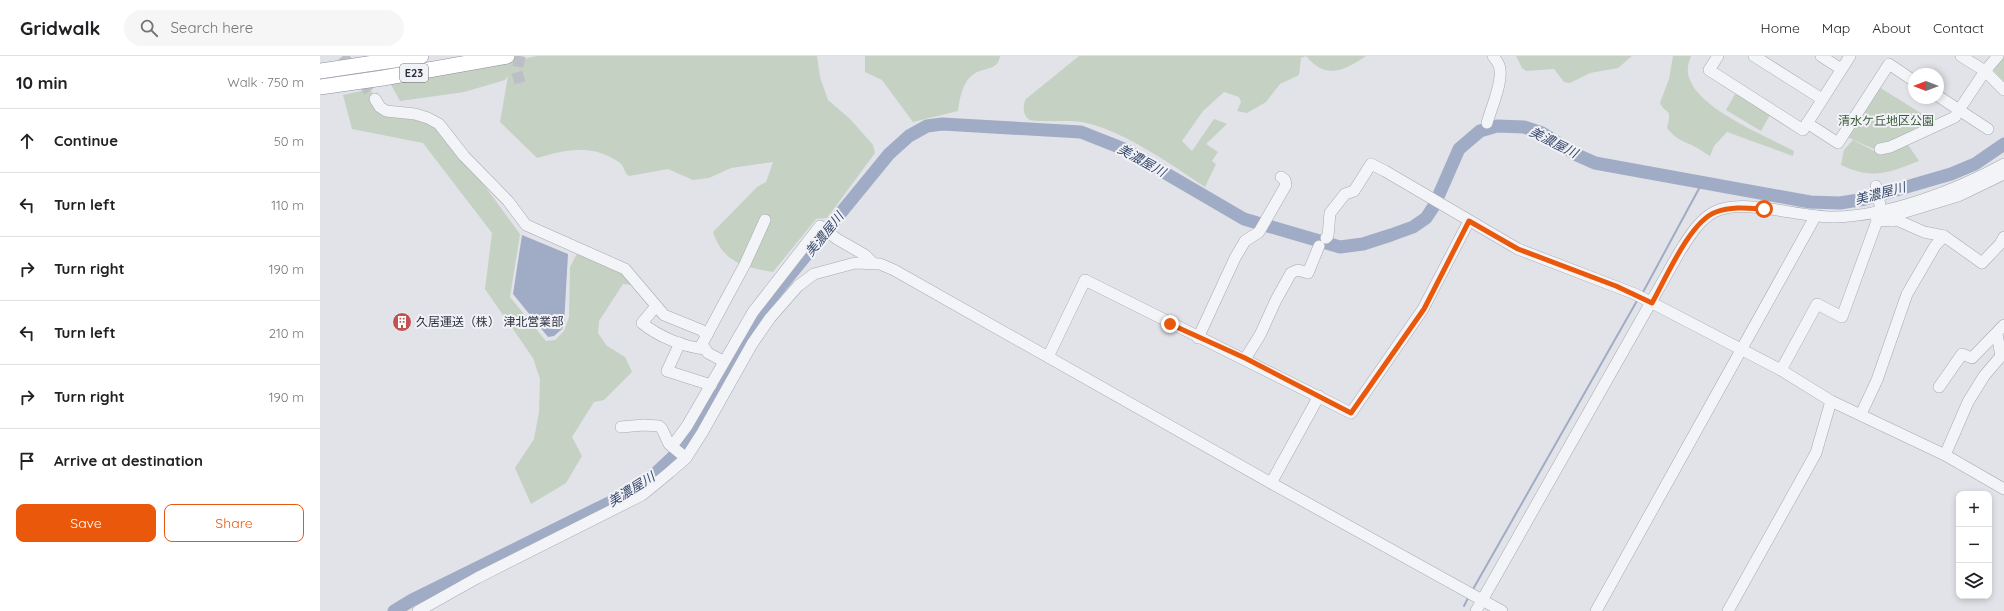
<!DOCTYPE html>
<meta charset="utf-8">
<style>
body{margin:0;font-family:Quicksand,"Noto Sans JP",sans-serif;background:#f6f6f6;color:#202124}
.controls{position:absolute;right:12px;bottom:12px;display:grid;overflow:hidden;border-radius:8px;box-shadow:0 2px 6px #0003}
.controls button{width:36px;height:36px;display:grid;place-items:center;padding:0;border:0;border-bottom:1px solid #e0e0e0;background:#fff;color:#202124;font:20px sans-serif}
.compass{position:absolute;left:1588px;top:12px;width:36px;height:36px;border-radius:50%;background:#fff;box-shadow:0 2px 6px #0003;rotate:270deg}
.stop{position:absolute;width:12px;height:12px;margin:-9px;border:3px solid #ea580c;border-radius:50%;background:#fff}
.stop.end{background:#ea580c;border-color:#fff;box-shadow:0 1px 4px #0008}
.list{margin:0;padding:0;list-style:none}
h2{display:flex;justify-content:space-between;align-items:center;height:52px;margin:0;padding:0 16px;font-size:17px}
h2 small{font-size:13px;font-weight:400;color:#757577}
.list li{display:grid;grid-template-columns:26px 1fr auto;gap:12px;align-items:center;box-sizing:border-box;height:64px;padding:0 16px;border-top:1px solid #e0e0e0}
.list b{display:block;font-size:15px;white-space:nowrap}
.list em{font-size:13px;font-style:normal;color:#757577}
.actions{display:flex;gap:8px;padding:12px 16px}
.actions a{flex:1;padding:9px 0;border:1px solid #ea580c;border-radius:8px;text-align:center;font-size:14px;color:#ea580c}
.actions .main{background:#ea580c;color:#fff}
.icon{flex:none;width:22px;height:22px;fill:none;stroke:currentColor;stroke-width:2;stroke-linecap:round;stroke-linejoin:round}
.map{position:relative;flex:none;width:1684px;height:555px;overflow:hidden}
header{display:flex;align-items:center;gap:24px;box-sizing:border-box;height:56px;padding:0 20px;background:#fff;border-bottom:1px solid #e0e0e0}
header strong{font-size:19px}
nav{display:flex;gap:22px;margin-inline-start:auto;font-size:14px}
.search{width:280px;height:36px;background:#f6f6f6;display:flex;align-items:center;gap:10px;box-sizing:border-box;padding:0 14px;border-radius:22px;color:#757577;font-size:15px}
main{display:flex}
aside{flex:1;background:#fff}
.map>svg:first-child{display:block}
.green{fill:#c5d1c3}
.water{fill:#a0acc5}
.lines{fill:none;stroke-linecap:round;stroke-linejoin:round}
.stream{stroke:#a0acc5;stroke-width:2}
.river{stroke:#a0acc5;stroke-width:13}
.minor-tunnel{stroke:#bdbfc6;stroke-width:11;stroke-dasharray:11 5.5;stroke-linecap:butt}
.minor-casing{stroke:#a7a9b2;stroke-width:12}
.highway-casing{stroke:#8a8f9d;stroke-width:16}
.minor{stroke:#f3f4f7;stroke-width:11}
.highway{stroke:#fff;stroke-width:15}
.route{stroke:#ea580c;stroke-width:5}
.labels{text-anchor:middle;stroke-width:4;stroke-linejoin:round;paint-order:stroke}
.shield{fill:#f0f2f6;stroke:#666a75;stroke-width:1}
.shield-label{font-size:11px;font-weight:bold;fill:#2b2f3e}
.park-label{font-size:12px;fill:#3b593a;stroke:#f0f2f6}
.poi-label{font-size:12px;fill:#2b2f3e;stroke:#f0f2f6;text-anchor:start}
.water-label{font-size:13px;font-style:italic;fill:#39496e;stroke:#f0f2f6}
</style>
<header>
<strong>Gridwalk</strong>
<div class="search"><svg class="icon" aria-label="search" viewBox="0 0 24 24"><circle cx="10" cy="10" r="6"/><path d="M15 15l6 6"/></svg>Search here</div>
<nav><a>Home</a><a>Map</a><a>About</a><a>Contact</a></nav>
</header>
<main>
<aside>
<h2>10 min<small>Walk · 750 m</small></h2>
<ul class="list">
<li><svg class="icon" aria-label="ahead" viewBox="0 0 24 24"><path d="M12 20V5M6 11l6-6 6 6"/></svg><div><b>Continue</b></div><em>50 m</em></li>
<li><svg class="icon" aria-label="left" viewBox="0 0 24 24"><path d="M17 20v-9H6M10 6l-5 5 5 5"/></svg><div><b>Turn left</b></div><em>110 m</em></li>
<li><svg class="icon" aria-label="right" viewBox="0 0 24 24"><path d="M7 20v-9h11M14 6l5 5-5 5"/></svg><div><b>Turn right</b></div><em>190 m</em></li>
<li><svg class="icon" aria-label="left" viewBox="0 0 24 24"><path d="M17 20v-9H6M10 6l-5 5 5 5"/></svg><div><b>Turn left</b></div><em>210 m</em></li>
<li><svg class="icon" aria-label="right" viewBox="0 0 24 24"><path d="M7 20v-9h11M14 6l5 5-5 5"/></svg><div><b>Turn right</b></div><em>190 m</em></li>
<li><svg class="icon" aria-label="arrive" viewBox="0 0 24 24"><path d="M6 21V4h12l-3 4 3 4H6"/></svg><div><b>Arrive at destination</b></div></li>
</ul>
<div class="actions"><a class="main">Save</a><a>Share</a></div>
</aside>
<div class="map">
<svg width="1684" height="555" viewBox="0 0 1684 555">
<rect width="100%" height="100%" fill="#e1e3e8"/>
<g class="green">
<path d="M217 0H497L500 21 508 44 530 63 553 89 555 97 507 162 496 163 453 216C425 211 403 207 393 176L437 131 446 126 453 106 411 112 389 122 373 124 348 113 309 120C304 117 305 112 301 108 299 105 293 103 290 101 266 88 242 95 217 102L180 66 188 20 185 24 144 36 80 45 69 25 186 7Z"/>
<path d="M545 0H680C678 15 664 11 654 18 642 26 640 42 638 55L593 66 562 24 545 16Z"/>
<path d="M759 0H1046C1024 15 1006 24 986 0L981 2 979 19 960 28 946 46 927 57 917 55 921 46 919 41 904 36 883 55 862 85 872 95 894 63 907 68 886 88 898 96 892 105 896 108 885 131C852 109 801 73 762 66 752 64 713 66 710 64 703 60 702 50 706 43Z"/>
<polygon points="1196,0 1312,0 1298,12 1270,17 1250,27 1244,26 1234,13 1206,15 1202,12"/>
<path d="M1353 0H1371C1368 8 1366 15 1370 24 1381 54 1446 80 1474 95L1473 100 1407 76 1394 90 1390 100C1386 98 1383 95 1379 93 1366 85 1358 86 1347 72 1353 50 1345 59 1340 47L1349 23Z"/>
<polygon points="1682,0 1684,0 1684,25 1674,15 1675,8"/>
<polygon points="1559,31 1615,66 1604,71 1595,72 1585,82 1556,94 1527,81"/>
<polygon points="50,33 62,53 120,69 200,178 190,241 226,285 235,284 244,275 249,261 250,211 260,192 301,209 312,229 303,228 279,265 278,277 287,290 305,301 312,316 284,344 274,346 252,381 262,400 246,427 211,448 195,412 214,383 219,356 220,323 213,302 165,233 172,177 103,87 32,73 23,39"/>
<polygon points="1417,35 1451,57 1441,75 1406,54"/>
<path d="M1533 84 1556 96 1586 86 1599 105C1568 117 1553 124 1521 109L1524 94Z"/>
</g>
<polygon class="water" points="202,179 248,198 244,268 242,273 234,280 228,281 193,238"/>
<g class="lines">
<g class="stream">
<polyline points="1322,238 1382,127"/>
<polyline points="1152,535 1318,243"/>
<polyline points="1144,550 1149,540"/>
</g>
<polyline class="river" points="74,555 92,544 301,441 336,417 355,399 381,362 438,258 569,98 589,80 607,70 622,68 761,76 804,93 924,163 1020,191 1043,188 1071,179 1093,171 1106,162 1114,150 1139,93 1160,75 1177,70 1204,71 1222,77 1257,99 1275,107 1490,146 1520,147 1545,143 1631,118 1655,108 1684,88"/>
<g class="minor-tunnel">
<polyline points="23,0 55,43"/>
<polyline points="200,0 197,16 201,31"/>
</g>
<defs>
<g id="minor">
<polyline points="1398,0 1389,14 1483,74 1530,0"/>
<polyline points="1434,0 1502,43"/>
<polyline points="1501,0 1521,13"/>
<polyline points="1641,0 1665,15 1684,34"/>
<polyline points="1618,40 1639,54 1665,15 1678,0"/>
<polyline points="55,43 60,51 66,55 95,58 108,62 119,68 144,100 188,145 206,169 305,213 344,259 381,274 387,279"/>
<path d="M1167 67C1171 53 1182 28 1180 14 1180 8 1176 4 1173 0"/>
<polyline points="1487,67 1518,87 1569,8 1594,25"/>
<polyline points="1560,93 1570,91 1635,61 1639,54 1668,73"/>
<polyline points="1556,130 1561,154"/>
<polyline points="1557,165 1577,164 1604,176 1624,180 1662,207 1680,188 1684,181"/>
<polyline points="1572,165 1572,160 1638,140 1684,118"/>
<polyline points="1006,182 1008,180 1010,157 1025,138 1034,135 1051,108 1065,115 1198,193 1315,238 1461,314 1511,345 1625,399 1684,433"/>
<path d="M336 250 322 267C339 281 364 291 385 293"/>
<polyline points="1677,278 1681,300"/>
<polyline points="878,282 915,202 925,185 939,176 966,129 965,124 961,121"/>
<polyline points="360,287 347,315 391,329"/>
<polyline points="728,301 765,224 1031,357 1103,253 1149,165"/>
<polyline points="925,303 940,279 956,244 971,217 978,214 988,217 999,190"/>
<polyline points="403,305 388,297 382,288 425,208 445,164"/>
<polyline points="1461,314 1497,248 1522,261 1557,165 1555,156"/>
<polyline points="1619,331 1642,298 1652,302 1684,269"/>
<polyline points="1541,358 1557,324 1587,238 1615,190 1624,180"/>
<polyline points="301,371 324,369 339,370 342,373 349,388 366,402"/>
<polyline points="352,390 367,370 433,256 500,170 517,183 545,199 553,207"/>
<polyline points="1625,399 1648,346 1664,320 1681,300 1684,300"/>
<polyline points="951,427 999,340"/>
<polyline points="98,555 157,522 322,439 350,416 366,402 382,377 432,288 450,262 478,230 494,218 535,207 560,208 574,214 951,427 1182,555"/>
<path d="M1156 555 1360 195C1369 181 1379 164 1394 156 1423 141 1481 162 1514 161 1569 160 1637 134 1684 108"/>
<polyline points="1276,555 1495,161"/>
<polyline points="1408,555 1496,397 1511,345"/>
</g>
<g id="highway">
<polyline points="0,15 101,0"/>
<polyline points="0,31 63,22 187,0"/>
</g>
</defs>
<use href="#minor" class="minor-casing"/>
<use href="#highway" class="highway-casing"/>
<use href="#minor" class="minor"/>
<use href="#highway" class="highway"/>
</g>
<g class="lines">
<path class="route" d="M850 268 925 302 1031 357 1104 253 1149 165 1198 193 1296 230 1332 247C1345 224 1370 165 1396 156 1412 150 1428 152 1444 153"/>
</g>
<defs>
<symbol id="building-disc" viewBox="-11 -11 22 22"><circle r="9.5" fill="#c15253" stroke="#f0f2f6"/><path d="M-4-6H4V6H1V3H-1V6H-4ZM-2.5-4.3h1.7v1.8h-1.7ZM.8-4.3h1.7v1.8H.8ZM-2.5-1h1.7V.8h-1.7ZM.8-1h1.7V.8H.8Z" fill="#fff"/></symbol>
</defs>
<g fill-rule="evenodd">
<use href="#building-disc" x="71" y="255" width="22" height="22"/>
</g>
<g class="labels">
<rect class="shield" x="80" y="8" width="28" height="18" rx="3"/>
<g class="shield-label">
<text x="94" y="21">E23</text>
</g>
<g class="park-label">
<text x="1566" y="69">清水ケ丘地区公園</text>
</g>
<g class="poi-label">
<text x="96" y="270">久居運送（株） 津北営業部</text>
</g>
<g class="water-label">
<text transform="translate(1234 86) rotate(27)" y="5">美濃屋川</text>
<text transform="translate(822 104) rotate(29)" y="5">美濃屋川</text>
<text transform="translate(1560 137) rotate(-15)" y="5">美濃屋川</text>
<text transform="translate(504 178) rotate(-51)" y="5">美濃屋川</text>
<text transform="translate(311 433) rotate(-32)" y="5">美濃屋川</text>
</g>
</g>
</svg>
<div class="controls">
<button>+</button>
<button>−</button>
<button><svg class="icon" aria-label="layers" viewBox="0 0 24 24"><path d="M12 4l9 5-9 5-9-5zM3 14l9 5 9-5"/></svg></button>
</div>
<svg class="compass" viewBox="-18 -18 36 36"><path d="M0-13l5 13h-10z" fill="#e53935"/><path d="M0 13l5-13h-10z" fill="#757577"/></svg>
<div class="stop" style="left:1444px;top:153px"></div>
<div class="stop end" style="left:850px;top:268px"></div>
</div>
</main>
